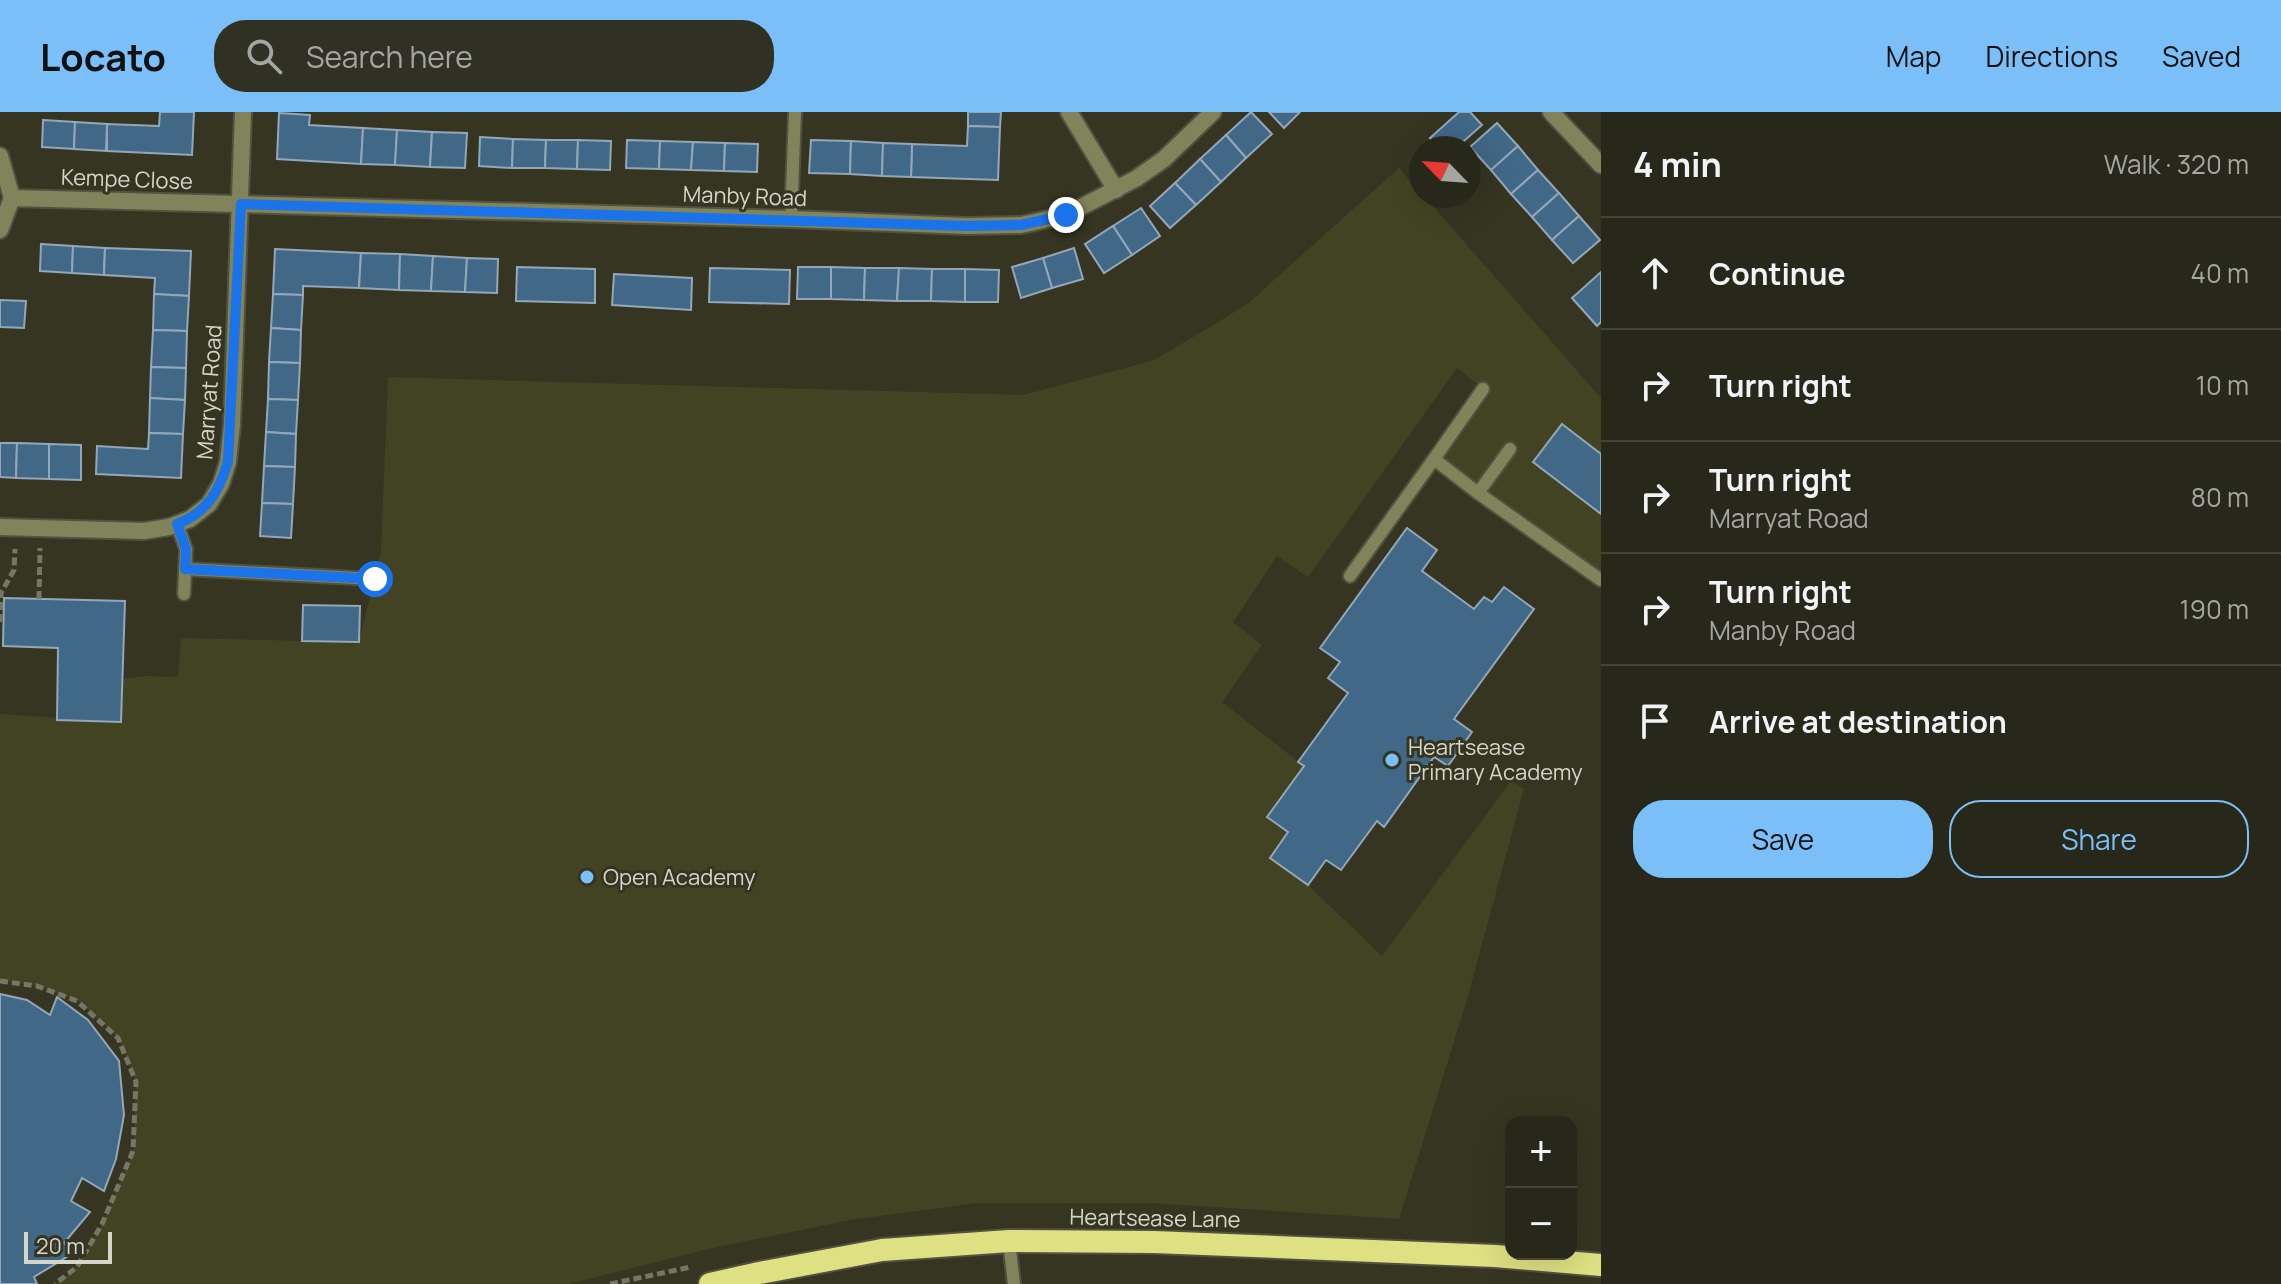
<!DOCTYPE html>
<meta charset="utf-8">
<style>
body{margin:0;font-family:Manrope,sans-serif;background:#303023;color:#f1f3f6}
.controls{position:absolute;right:24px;bottom:24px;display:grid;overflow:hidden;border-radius:16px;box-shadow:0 8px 32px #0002}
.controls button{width:72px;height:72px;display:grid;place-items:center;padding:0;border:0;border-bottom:2px solid #444439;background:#28281a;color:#f1f3f6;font:40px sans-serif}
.compass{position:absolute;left:1409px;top:24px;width:72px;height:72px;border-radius:50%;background:#28281a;box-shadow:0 8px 32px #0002;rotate:295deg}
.scale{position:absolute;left:24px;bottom:20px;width:88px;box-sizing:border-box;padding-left:8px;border:4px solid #d5d6ca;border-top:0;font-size:22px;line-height:28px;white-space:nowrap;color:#d5d6ca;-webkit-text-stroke:6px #353522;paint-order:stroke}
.stop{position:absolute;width:24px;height:24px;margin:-18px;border:6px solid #1a73e8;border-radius:50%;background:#fff}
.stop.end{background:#1a73e8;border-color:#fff;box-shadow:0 2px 8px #0008}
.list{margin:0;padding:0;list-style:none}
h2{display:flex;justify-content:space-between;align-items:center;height:104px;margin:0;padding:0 32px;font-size:34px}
h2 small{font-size:26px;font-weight:400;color:#a5a6a2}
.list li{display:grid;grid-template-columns:52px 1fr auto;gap:24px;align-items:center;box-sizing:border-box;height:112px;padding:0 32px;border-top:2px solid #444439}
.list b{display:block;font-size:30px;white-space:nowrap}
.list p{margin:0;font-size:26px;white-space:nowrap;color:#a5a6a2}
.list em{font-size:26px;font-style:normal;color:#a5a6a2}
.actions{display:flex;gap:16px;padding:24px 32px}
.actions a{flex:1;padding:18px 0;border:2px solid #7abff8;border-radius:32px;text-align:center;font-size:28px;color:#7abff8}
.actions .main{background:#7abff8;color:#111}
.icon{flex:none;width:44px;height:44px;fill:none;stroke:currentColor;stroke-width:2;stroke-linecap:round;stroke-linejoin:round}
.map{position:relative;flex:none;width:1601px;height:1172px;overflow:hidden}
header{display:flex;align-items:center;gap:48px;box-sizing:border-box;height:112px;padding:0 40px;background:#7abff8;color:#111}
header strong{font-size:38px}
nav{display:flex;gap:44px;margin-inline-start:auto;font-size:28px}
.search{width:560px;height:72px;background:#303023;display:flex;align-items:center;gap:20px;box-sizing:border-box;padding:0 28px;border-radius:32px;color:#a5a6a2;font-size:30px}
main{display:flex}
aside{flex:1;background:#28281a}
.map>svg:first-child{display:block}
.green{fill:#424322}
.building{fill:#416887;stroke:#94a7b8;stroke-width:2}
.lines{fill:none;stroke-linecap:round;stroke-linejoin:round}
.service-casing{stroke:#525240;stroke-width:16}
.minor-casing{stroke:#525240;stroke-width:20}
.trunk-casing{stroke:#525240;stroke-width:26}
.path{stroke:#767666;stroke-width:5;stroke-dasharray:8 4;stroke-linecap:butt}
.service{stroke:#81835b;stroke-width:12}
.minor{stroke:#81835b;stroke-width:16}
.trunk{stroke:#dee082;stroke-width:22}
.route{stroke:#1a73e8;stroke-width:10}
.poi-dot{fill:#7abff8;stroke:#353522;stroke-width:3}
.labels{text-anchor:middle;stroke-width:6;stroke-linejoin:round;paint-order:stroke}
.street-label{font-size:22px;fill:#d5d6ca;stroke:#353522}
.poi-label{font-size:22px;fill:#d5d6ca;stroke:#353522;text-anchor:start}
</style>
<header>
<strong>Locato</strong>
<div class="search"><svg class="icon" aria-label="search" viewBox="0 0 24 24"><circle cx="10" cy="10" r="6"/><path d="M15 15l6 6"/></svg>Search here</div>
<nav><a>Map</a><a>Directions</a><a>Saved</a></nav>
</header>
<main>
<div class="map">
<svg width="1601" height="1172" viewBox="0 0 1601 1172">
<rect width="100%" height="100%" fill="#353522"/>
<polygon class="green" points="1399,56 1421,81 1421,84 1424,84 1601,286 1601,468 1434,347 1483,277 1457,256 1308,465 1277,444 1233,510 1262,533 1222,590 1304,654 1288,720 1270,746 1308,773 1382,844 1511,669 1524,677 1466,891 1399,1107 1150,1091 977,1091 850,1108 708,1137 568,1172 55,1172 77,1155 102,1112 133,1039 136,970 118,926 78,889 37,874 0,869 0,602 121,610 122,567 146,564 178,565 181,526 359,530 381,439 388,265 1024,283 1154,248 1215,212 1247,192"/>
<g class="building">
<polygon points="160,0 194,0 192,43 107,39 107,12 159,14"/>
<polygon points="968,0 1001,0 1000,15 968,14"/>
<polygon points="1251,0 1272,22 1246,46 1226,23"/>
<polygon points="1269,0 1300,0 1284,16"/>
<polygon points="1459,0 1470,0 1482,13 1456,36 1439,36 1430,26"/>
<polygon points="279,1 310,3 309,13 363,16 361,52 277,47"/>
<polygon points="43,8 75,10 74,37 42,35"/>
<polygon points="75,10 107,12 106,39 74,37"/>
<polygon points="1497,11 1518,34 1491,58 1470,35"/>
<polygon points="968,14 1000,15 998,68 911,65 912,32 967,34"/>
<polygon points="363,16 397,18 395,53 361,52"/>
<polygon points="397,18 432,20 430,55 395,53"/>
<polygon points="432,20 467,21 465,56 430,55"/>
<polygon points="1226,23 1246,46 1221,70 1200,47"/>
<polygon points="480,25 513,27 512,56 479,54"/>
<polygon points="513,27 546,28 545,56 512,56"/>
<polygon points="546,28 578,28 577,57 545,56"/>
<polygon points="578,28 611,29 610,58 577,57"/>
<polygon points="627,28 660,29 659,57 626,56"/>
<polygon points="811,28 851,29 850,62 809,61"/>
<polygon points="660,29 693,30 691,58 659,57"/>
<polygon points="851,29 883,31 882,64 850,62"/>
<polygon points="693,30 725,31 724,59 691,58"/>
<polygon points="725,31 758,32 757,60 724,59"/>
<polygon points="883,31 912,32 911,65 882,64"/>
<polygon points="1518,34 1538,58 1511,82 1491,58"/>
<polygon points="1200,47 1221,70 1196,93 1175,71"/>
<polygon points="1538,58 1559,81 1532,105 1511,82"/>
<polygon points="1175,71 1196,93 1170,116 1150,94"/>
<polygon points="1559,81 1579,104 1552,128 1532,105"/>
<polygon points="1141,96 1160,124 1132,143 1113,114"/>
<polygon points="1579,104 1600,128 1573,151 1552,128"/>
<polygon points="1113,114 1132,143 1104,161 1085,132"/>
<polygon points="41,132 73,134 72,161 40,159"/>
<polygon points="73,134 105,136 104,163 72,161"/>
<polygon points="105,136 191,139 189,184 154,182 155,166 104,163"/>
<polygon points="1074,136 1083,167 1052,176 1043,146"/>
<polygon points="275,137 361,141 359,176 303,174 303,183 273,182"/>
<polygon points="361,141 400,142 399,178 359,176"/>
<polygon points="400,142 433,144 431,179 399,178"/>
<polygon points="433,144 467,146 465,180 431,179"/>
<polygon points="467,146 498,147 497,181 465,180"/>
<polygon points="1043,146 1052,176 1021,186 1012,155"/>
<polygon points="517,155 595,157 595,191 516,189"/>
<polygon points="798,155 831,155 831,187 797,187"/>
<polygon points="831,155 865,156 864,188 831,187"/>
<polygon points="710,156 790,158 789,192 709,190"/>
<polygon points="865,156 899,156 897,189 864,188"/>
<polygon points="899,156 932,157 931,189 897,189"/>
<polygon points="932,157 965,157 965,190 931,189"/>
<polygon points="965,157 999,158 998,190 965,190"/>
<polygon points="1601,160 1601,210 1597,214 1572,186"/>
<polygon points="614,162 692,166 691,198 612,193"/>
<polygon points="154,182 189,184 187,219 153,218"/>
<polygon points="273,182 303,183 301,218 271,216"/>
<polygon points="0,188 26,189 24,216 0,215"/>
<polygon points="271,216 301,218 300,251 269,250"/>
<polygon points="153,218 187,219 186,256 151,255"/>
<polygon points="269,250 300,251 298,288 268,287"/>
<polygon points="151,255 186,256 185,288 150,286"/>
<polygon points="150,286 185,288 183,322 149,321"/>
<polygon points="268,287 298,288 296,322 266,320"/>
<polygon points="1562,312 1601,342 1601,402 1533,350"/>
<polygon points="266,320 296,322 295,355 264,354"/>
<polygon points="149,321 183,322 181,366 96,362 97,334 148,337"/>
<polygon points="0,331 17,331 16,366 0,365"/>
<polygon points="17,331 49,332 49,367 16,366"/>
<polygon points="49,332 81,333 81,368 49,367"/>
<polygon points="264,354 295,355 293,392 262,391"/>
<polygon points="262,391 293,392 291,426 260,424"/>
<polygon points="1407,416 1437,438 1422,459 1474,497 1484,485 1492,490 1504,475 1534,497 1454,607 1472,620 1448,654 1434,645 1384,715 1377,709 1341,758 1326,748 1308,773 1270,746 1288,720 1267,705 1304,654 1298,650 1348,581 1328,566 1340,550 1320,536"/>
<polygon points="4,486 125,489 121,610 57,608 58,536 3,534"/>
<polygon points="303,493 360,494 359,530 302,529"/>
<polygon points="0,882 27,888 50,903 57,885 88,908 119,949 124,1003 116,1047 104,1079 82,1066 71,1089 90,1100 64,1131 73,1141 34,1165 37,1172 0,1172"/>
</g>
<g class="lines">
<defs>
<g id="service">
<polyline points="791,107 795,0"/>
<polyline points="1434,347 1483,277"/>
<polyline points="1478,381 1510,337"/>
<polyline points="177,412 186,437 184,482"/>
<polyline points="185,457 375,467"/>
<polyline points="1350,464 1434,347 1478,381 1601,468"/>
<polyline points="1009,1129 1014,1172"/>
</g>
<g id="minor">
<polyline points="1069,0 1116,78"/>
<polyline points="1551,0 1601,53"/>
<polyline points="0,44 12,86 791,107 967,114 1021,113 1066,103 1137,66 1164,47 1213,0"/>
<polyline points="0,118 12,86"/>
<polyline points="0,415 144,419 169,415 190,407 209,392 221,372 228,350 232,312 243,0"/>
</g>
<polyline id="trunk" points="710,1172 759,1161 882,1138 1009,1129 1154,1130 1495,1144 1601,1153"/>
</defs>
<use href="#service" class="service-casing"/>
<use href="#minor" class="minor-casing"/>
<use href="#trunk" class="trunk-casing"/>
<g class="path">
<polyline points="39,487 40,436"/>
<polyline points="0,510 1,481 14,458 15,437"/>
<polyline points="0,869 37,874 77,889 118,926 136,970 133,1039 102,1112 77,1155 55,1172"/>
<polyline points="610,1172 691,1155"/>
</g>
<use href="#service" class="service"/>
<use href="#minor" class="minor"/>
<use href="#trunk" class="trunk"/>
</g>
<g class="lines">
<path class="route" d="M375 467 185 457 186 437 177 412C207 401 219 379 228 350L241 92 967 114 1021 113 1066 103"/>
</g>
<g class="poi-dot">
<circle cx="1392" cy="648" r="8"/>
<circle cx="587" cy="765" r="8"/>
</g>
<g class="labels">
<g class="street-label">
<text transform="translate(127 67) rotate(2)" y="8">Kempe Close</text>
<text transform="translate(745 84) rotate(2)" y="8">Manby Road</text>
<text transform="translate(209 280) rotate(-86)" y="8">Marryat Road</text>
<text transform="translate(1155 1106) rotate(1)" y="8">Heartsease Lane</text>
</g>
<g class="poi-label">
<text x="1408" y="643">Heartsease<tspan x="1408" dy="25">Primary Academy</tspan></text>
<text x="603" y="773">Open Academy</text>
</g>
</g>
</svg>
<div class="controls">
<button>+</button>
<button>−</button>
</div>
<svg class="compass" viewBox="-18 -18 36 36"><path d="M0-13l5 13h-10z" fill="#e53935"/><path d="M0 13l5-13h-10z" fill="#a5a6a2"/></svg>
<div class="scale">20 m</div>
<div class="stop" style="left:375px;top:467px"></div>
<div class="stop end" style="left:1066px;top:103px"></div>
</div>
<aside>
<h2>4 min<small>Walk · 320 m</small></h2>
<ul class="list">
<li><svg class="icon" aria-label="ahead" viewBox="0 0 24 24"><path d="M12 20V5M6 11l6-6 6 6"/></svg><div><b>Continue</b></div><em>40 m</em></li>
<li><svg class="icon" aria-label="right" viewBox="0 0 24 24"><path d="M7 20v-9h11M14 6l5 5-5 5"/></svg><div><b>Turn right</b></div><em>10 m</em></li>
<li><svg class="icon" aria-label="right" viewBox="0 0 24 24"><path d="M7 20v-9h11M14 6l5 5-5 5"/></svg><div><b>Turn right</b><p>Marryat Road</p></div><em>80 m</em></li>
<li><svg class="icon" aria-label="right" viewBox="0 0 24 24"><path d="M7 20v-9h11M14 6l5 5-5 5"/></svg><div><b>Turn right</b><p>Manby Road</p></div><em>190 m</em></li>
<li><svg class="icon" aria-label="arrive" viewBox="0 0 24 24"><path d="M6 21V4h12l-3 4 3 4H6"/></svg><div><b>Arrive at destination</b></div></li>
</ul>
<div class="actions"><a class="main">Save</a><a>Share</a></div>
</aside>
</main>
